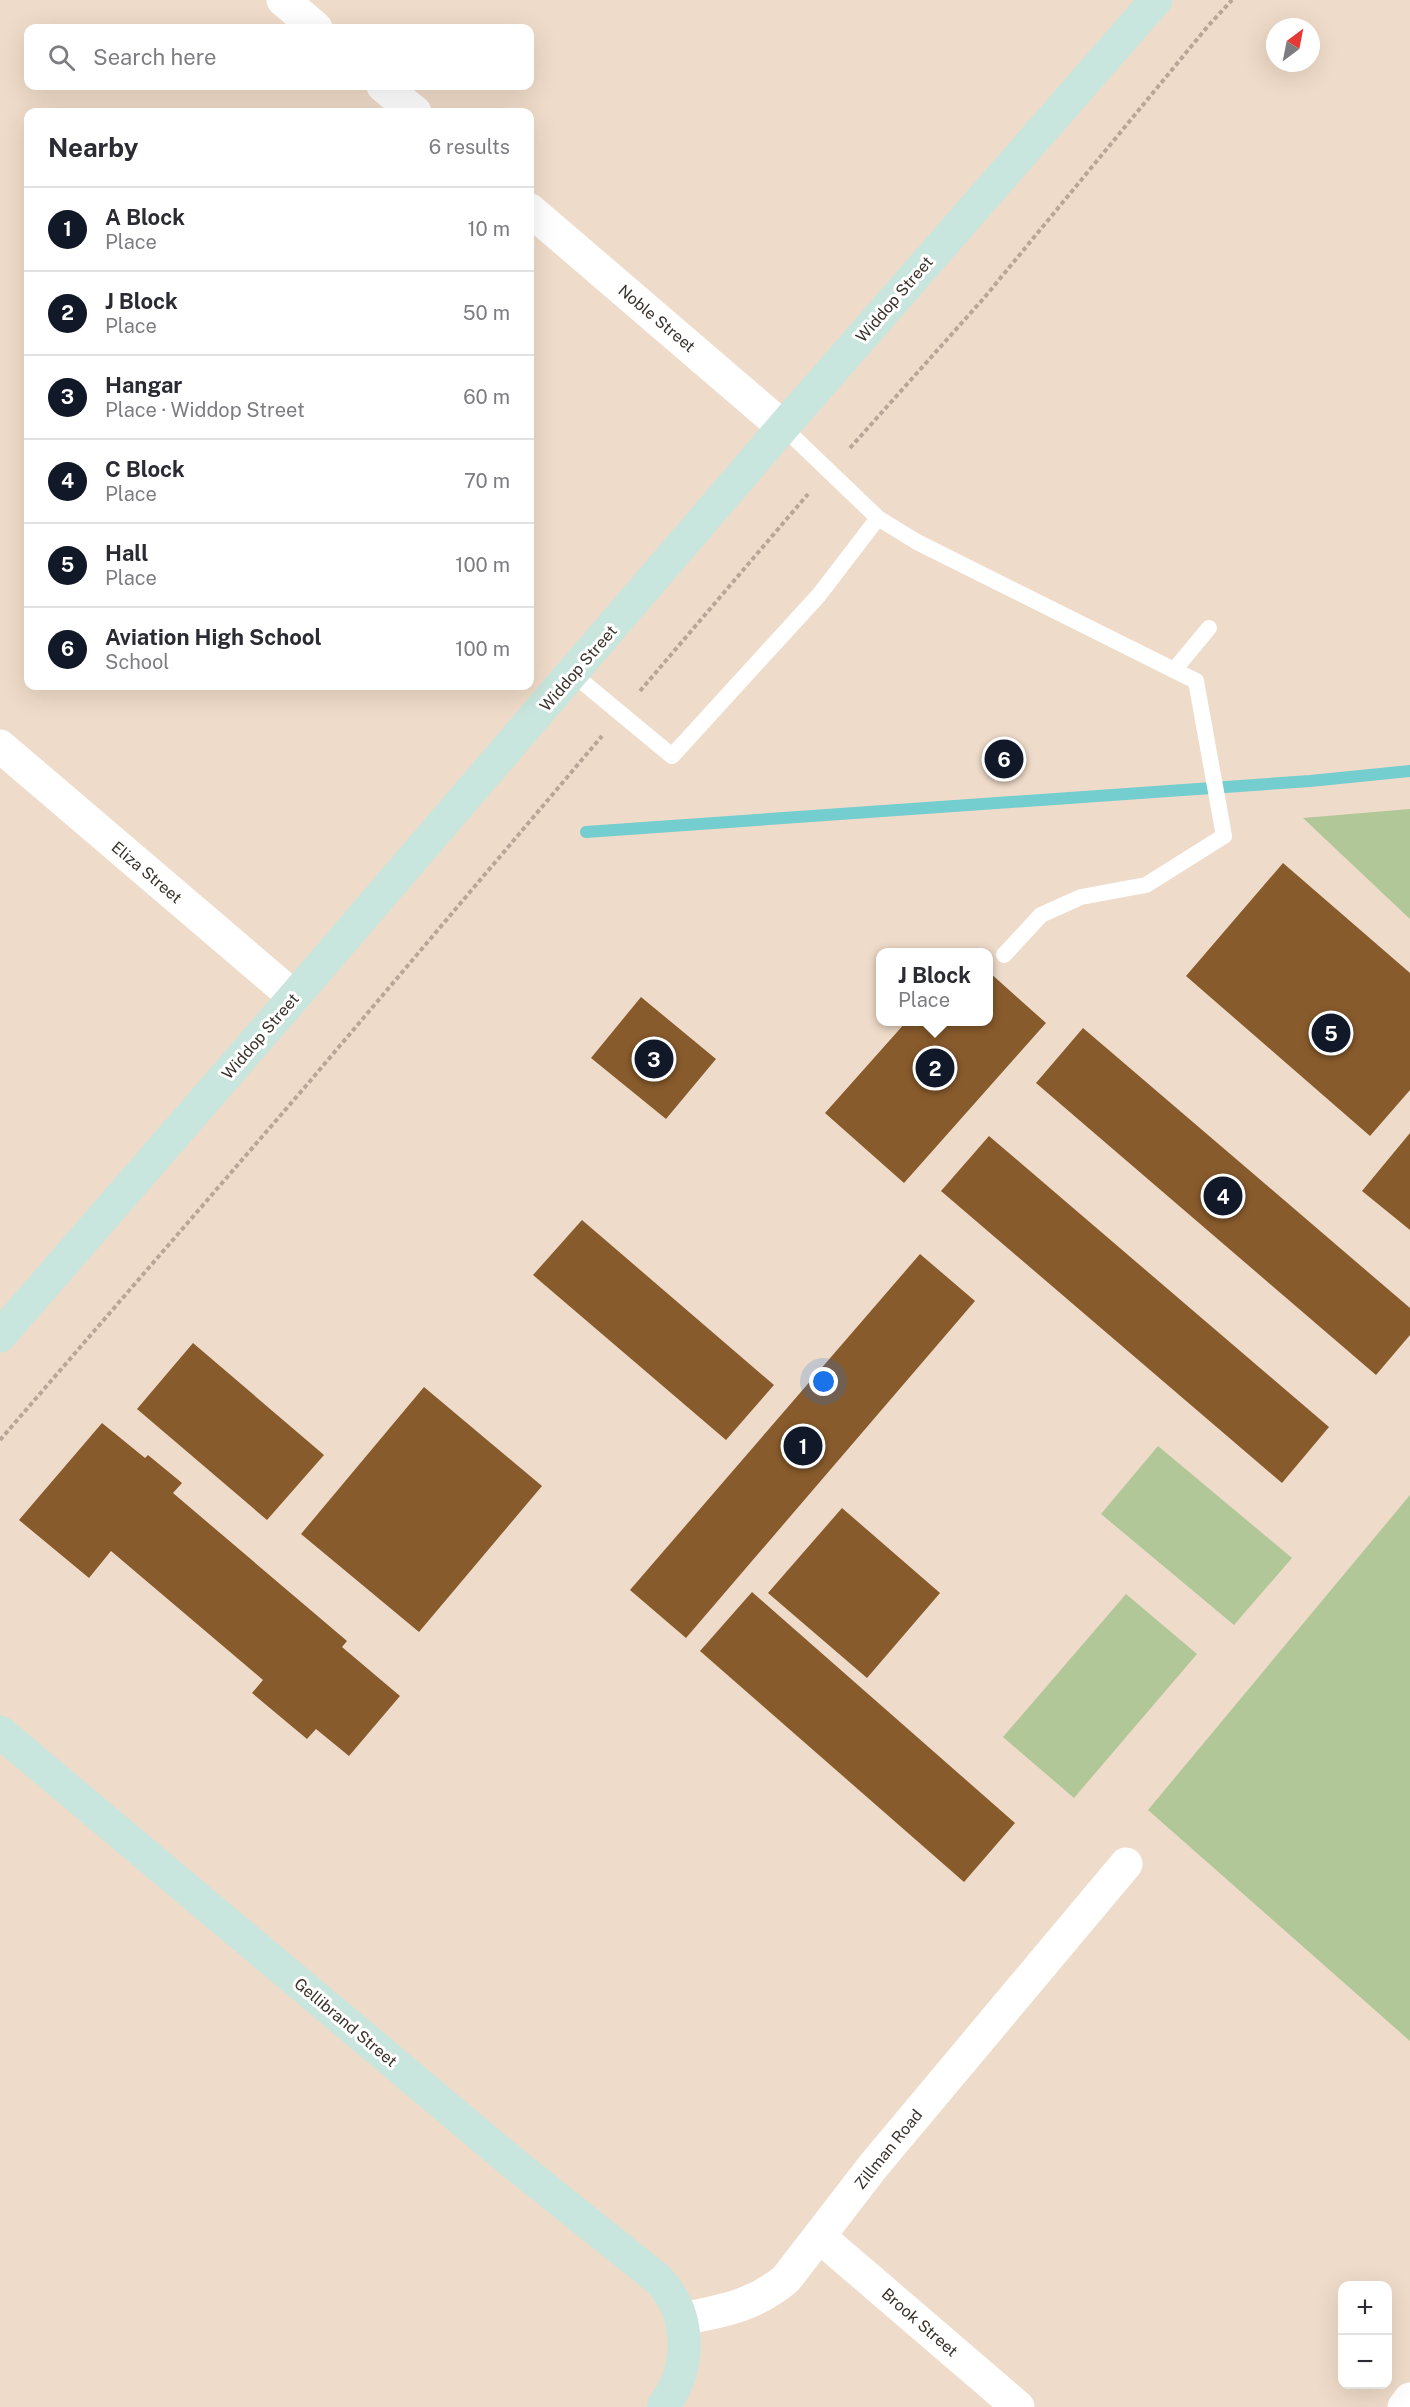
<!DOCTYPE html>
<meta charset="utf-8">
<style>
body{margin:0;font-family:"Public Sans",sans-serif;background:#f2f2f3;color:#2b2b33}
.controls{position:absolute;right:18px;bottom:18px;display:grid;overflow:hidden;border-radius:12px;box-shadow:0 6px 24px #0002}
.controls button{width:54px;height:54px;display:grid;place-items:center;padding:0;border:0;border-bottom:2px solid #e1e1e2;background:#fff;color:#2b2b33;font:30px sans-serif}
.compass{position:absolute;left:1266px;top:18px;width:54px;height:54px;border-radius:50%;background:#fff;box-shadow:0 6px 24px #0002;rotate:32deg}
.you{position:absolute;left:824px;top:1382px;width:21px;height:21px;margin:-15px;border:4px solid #fff;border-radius:50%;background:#1a73e8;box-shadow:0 0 0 9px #1a73e833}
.badge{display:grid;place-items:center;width:39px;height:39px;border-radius:50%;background:#111827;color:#fff;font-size:20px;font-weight:700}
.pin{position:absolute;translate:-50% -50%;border:3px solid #fff;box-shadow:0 2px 6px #0006}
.popup{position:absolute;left:876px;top:948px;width:117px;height:78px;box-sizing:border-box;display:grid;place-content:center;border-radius:12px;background:#fff;filter:drop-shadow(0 2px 4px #0005);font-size:20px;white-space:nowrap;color:#7c7c81}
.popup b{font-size:22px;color:#2b2b33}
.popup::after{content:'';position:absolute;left:50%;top:100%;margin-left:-12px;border:12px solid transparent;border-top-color:#fff}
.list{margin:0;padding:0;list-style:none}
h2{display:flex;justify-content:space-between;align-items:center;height:78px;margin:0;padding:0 24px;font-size:26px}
h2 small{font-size:20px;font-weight:400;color:#7c7c81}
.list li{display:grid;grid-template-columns:39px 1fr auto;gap:18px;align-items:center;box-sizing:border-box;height:84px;padding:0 24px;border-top:2px solid #e1e1e2}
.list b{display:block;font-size:22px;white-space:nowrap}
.list p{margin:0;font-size:20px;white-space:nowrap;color:#7c7c81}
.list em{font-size:20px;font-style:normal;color:#7c7c81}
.icon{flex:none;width:33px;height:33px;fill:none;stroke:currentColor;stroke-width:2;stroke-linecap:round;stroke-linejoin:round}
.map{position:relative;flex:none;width:1410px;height:2407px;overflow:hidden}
.search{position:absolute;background:#fff;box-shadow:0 6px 24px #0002;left:24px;top:24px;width:510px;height:66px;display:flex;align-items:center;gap:15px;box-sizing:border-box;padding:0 21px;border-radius:12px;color:#7c7c81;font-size:22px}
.panel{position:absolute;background:#fff;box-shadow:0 6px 24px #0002;left:24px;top:108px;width:510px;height:582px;border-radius:12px}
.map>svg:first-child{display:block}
.green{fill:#b1c798}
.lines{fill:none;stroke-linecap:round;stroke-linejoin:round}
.stream{stroke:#74cdce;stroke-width:12}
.building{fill:#885b2c}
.path{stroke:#b7a798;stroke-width:4;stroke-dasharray:4.5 3;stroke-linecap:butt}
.lane{stroke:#fff;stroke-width:16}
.street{stroke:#fff;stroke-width:33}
.secondary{stroke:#c8e6dd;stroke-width:33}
.labels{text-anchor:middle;stroke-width:6;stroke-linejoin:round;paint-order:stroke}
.street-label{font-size:16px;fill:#3a322b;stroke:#fff}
</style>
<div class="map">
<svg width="1410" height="2407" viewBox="0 0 1410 2407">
<rect width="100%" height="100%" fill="#efdbc9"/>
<g class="green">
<polygon points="1410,809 1410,919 1303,818"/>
<polygon points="1158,1446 1292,1558 1234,1625 1101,1514"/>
<polygon points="1410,1495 1410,2041 1148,1810"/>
<polygon points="1126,1594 1197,1654 1074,1798 1003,1737"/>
</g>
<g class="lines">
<polyline class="stream" points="586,832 1310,781 1410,771"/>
</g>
<g class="building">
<polygon points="1283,863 1410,973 1410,1090 1370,1136 1186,976"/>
<polygon points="989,972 1046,1023 904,1183 825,1113 906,1022 989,1022"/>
<polygon points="641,997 716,1059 666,1119 591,1058"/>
<polygon points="1083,1028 1410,1308 1410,1335 1376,1375 1036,1083"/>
<polygon points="1410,1133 1410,1230 1362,1191"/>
<polygon points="989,1136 1329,1427 1282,1483 941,1191"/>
<polygon points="582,1220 774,1385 726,1440 533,1275"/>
<polygon points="920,1254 975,1301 686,1638 630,1590"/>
<polygon points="193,1343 324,1455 267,1520 137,1409"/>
<polygon points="424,1387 542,1486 419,1632 301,1534"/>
<polygon points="102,1423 145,1458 148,1455 182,1483 173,1493 347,1641 342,1647 400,1696 349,1756 316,1729 307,1739 252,1693 263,1680 111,1551 89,1578 19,1520"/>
<polygon points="842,1508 940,1593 867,1678 768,1593"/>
<polygon points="752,1592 1015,1823 964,1882 700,1651"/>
</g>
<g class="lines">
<g class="path">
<polyline points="850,448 984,298 1208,26 1232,0"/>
<polyline points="640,691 808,494"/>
<polyline points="0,1440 305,1087 602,736"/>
</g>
<g class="lane">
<polyline points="783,427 878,518 917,542 1196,681 1224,836 1146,885 1081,897 1041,915 1004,955"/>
<polyline points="1174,670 1209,628"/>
<polyline points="573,674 672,756 819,595 878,518"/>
</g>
<g class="street">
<polyline points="283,0 316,28"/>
<polyline points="383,86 415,112"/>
<polyline points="530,210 783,427"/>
<polyline points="0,746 294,997"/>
<polyline points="820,2237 1018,2407"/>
<path d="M682 2319C722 2311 754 2306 786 2279L874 2165 1126 1864"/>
<polyline points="1404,2407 1410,2399"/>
</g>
<g class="secondary">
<polyline points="0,1336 294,997 783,427 1156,0"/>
<path d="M0 1732 512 2162 658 2279C692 2315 692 2367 663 2407"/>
</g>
</g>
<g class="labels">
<g class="street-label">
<text transform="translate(894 299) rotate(-49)" y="6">Widdop Street</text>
<text transform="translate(657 318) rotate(40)" y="6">Noble Street</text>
<text transform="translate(578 668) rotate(-49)" y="6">Widdop Street</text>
<text transform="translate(147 872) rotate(40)" y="6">Eliza Street</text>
<text transform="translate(260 1036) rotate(-49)" y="6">Widdop Street</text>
<text transform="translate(346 2022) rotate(40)" y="6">Gellibrand Street</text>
<text transform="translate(888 2149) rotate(-51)" y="6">Zillman Road</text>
<text transform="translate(920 2322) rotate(41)" y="6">Brook Street</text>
</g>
</g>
</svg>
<div class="controls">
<button>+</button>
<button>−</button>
</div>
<svg class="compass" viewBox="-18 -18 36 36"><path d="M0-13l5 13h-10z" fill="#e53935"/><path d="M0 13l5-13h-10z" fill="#7c7c81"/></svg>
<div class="you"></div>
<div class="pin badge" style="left:803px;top:1446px">1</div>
<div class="pin badge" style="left:935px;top:1068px">2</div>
<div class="popup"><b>J Block</b>Place</div>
<div class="pin badge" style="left:654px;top:1059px">3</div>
<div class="pin badge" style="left:1223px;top:1196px">4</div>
<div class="pin badge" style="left:1331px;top:1033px">5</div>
<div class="pin badge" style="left:1004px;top:759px">6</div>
<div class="search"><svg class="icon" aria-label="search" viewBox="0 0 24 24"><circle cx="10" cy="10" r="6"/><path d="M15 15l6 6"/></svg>Search here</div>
<section class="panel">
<h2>Nearby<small>6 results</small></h2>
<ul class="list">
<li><span class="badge">1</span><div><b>A Block</b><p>Place</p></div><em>10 m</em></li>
<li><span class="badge">2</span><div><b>J Block</b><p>Place</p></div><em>50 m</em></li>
<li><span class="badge">3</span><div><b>Hangar</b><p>Place · Widdop Street</p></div><em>60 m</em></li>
<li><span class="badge">4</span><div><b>C Block</b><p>Place</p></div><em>70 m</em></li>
<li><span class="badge">5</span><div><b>Hall</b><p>Place</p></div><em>100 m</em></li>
<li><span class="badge">6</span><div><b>Aviation High School</b><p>School</p></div><em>100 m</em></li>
</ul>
</section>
</div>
